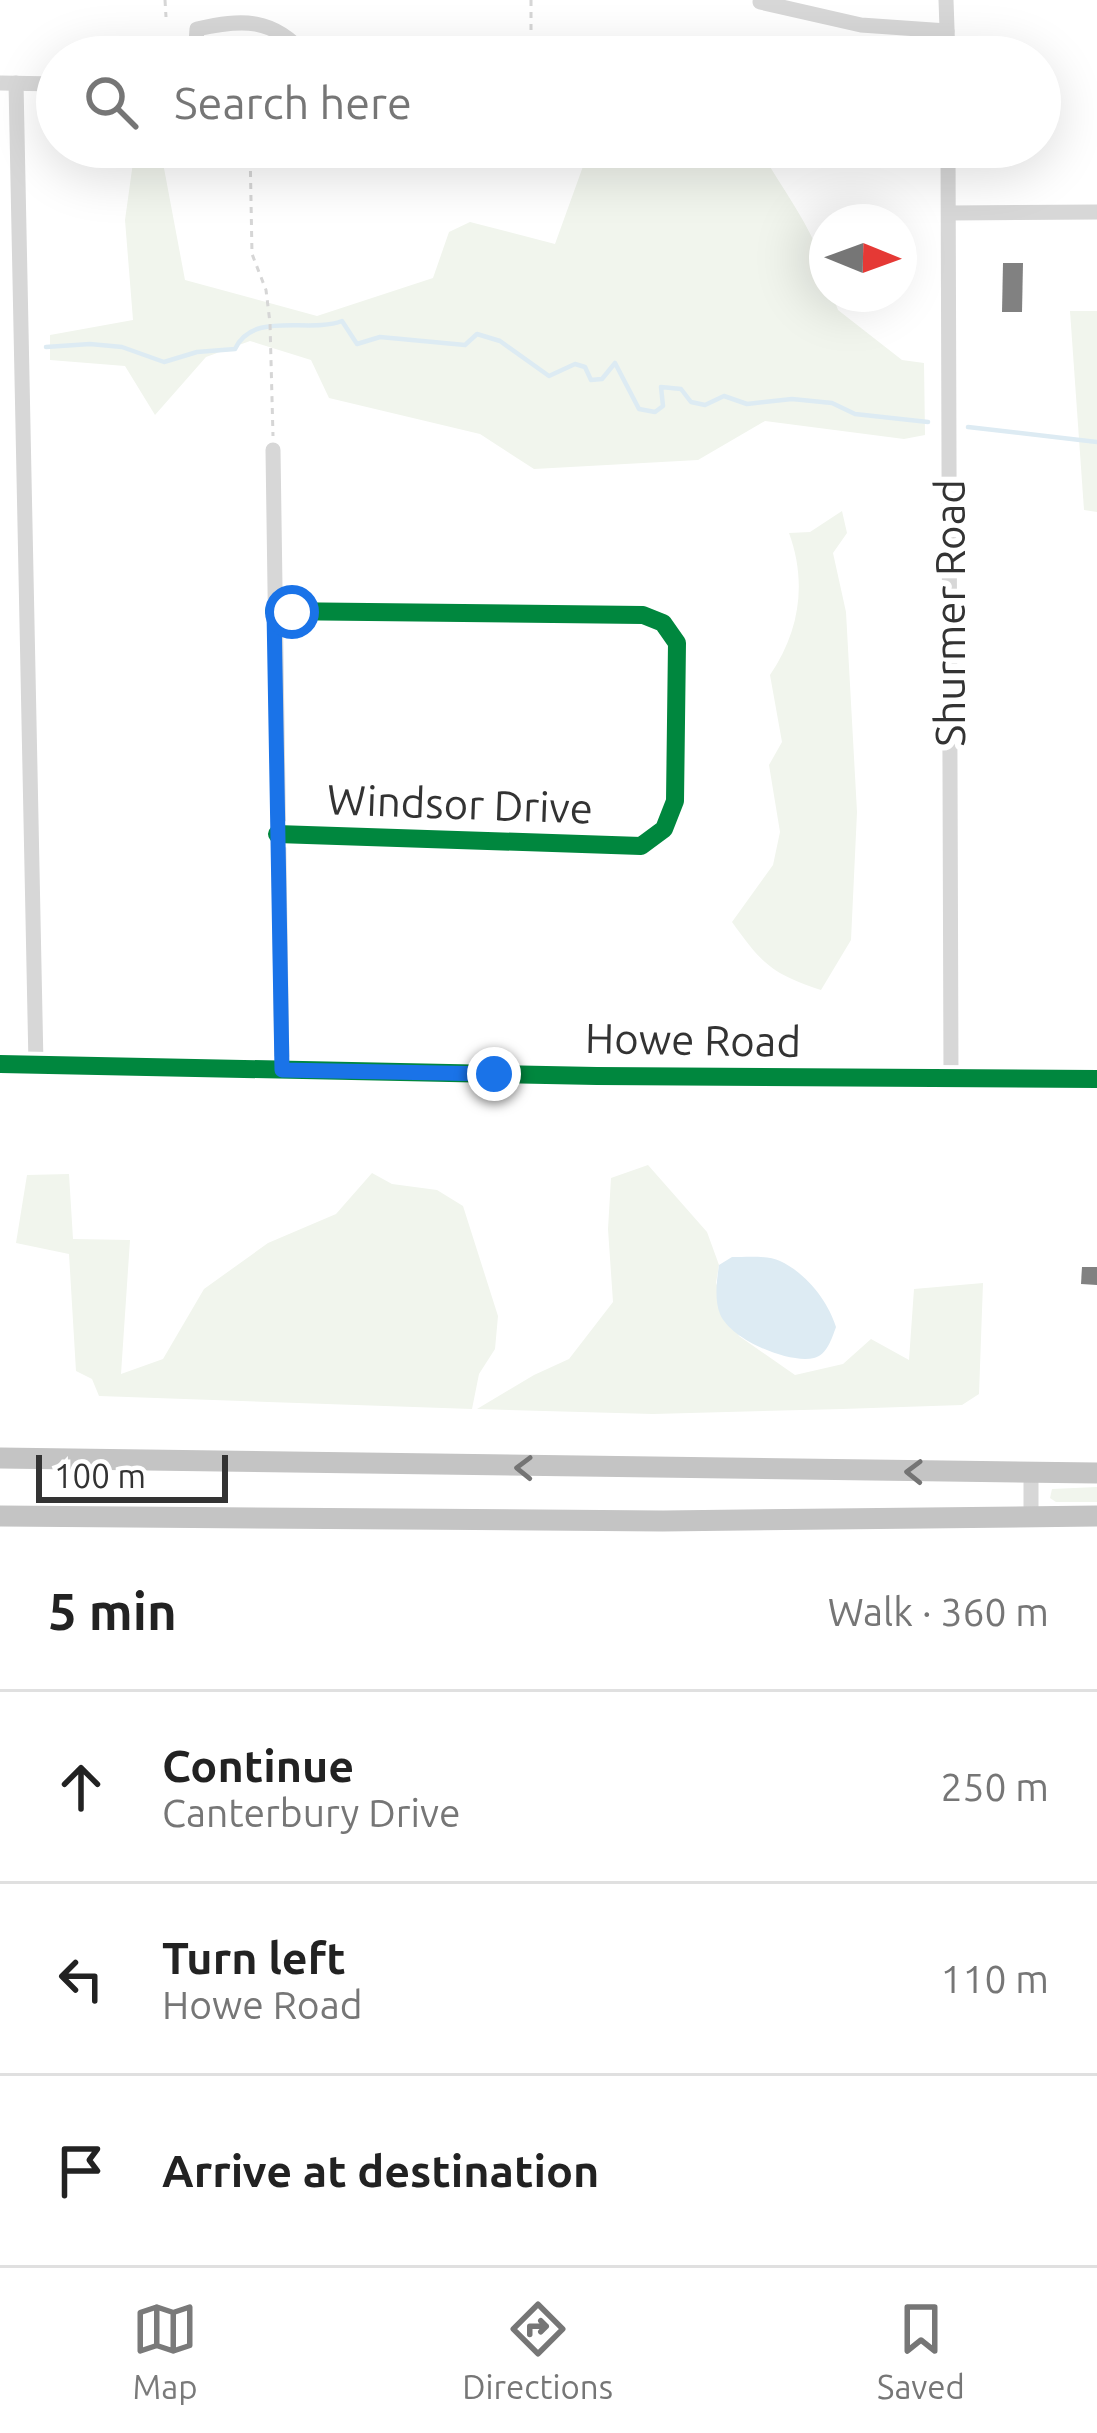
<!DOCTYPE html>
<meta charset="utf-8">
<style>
body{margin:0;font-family:Ubuntu,sans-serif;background:#f6f6f6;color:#222}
.compass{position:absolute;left:809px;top:204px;width:108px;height:108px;border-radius:50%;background:#fff;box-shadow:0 12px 48px #0002;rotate:91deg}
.scale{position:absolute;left:36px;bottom:30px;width:192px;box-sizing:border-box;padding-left:12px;border:6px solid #333;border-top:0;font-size:33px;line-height:42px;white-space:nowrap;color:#333;-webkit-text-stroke:9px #fff;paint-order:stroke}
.stop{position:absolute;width:36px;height:36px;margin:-27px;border:9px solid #1a73e8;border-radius:50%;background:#fff}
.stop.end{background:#1a73e8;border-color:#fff;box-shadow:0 3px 12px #0008}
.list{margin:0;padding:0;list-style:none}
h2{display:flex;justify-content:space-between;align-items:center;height:156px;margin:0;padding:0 48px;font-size:51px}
h2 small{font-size:39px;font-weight:400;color:#767676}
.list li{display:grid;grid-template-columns:78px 1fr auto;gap:36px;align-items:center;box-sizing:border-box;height:192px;padding:0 48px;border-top:3px solid #e0e0e0}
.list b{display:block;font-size:45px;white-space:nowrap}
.list p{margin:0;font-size:39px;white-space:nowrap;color:#767676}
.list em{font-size:39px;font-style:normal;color:#767676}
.icon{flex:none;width:66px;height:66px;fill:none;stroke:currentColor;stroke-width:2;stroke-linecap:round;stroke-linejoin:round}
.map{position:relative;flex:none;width:1097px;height:1533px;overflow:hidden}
.search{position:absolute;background:#fff;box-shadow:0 12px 48px #0002;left:36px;right:36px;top:36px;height:132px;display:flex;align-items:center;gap:30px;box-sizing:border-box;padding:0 42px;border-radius:66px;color:#767676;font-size:45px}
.sheet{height:732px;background:#fff}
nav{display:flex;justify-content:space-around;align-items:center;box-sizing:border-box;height:168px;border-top:3px solid #e0e0e0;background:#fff;font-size:33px;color:#767676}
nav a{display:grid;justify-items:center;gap:6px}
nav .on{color:#7a7a7a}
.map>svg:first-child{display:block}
.green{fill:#f1f5ed}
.water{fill:#ddebf3}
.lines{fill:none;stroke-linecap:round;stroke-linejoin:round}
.stream{stroke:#ddebf3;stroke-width:4.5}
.building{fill:#818181}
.path{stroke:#d6d6d6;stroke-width:3;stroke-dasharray:6 6;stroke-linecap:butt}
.minor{stroke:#d7d7d7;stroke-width:15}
.highway{stroke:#c4c4c4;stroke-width:21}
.cycleway-casing{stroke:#fff;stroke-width:26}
.cycleway{stroke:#00873e;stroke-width:18}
.oneway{stroke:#747474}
.route{stroke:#1a73e8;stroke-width:15}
.labels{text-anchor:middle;stroke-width:12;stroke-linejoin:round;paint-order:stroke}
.street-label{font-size:42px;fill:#333;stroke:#fff}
</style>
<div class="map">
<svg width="1097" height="1533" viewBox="0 0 1097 1533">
<rect width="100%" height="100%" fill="#fff"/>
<g class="green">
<path d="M139 147H160L185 280 317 316 433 278 449 232 470 222 555 244 590 147H759C782 192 827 242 827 294H832L838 310 902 360 924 363 925 435 904 439 765 421 698 460 534 469 480 434 329 398 311 360 250 341 206 357 155 415 125 366 50 360V335L133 320 125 220 135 148Z"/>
<polygon points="1070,311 1097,311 1097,512 1084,510"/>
<path d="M842 511 847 533 833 553 846 612 857 812 851 940 821 990C772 974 762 964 732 922L773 865 780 832 769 765 782 742 770 675C800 631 807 582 789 533L810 532Z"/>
<polygon points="648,1165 707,1232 719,1265 716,1283 739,1336 795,1375 843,1364 871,1339 909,1360 914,1289 983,1283 979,1394 962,1405 842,1409 653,1414 477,1409 534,1375 569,1359 613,1302 608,1229 611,1178"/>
<polygon points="372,1173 392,1184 437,1190 463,1206 498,1316 495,1349 479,1374 472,1409 99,1396 92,1379 76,1371 69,1254 16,1243 27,1175 69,1174 73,1239 130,1240 121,1374 163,1359 204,1289 268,1243 336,1214"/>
<polygon points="1097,1487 1097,1502 1056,1502 1050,1498 1052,1489"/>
</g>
<path class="water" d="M732 1257C746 1257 768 1255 780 1261 806 1273 828 1301 836 1327 832 1338 827 1355 814 1358 788 1364 730 1339 720 1314 714 1299 717 1279 719 1265Z"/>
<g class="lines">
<g class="stream">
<path d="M46 347 90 344 122 347 164 362 197 352 235 349C253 310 309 334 342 321L357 344 380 337 465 345 477 334 500 341 549 376 575 364 585 367 591 380 602 379 615 363 639 409 655 412 663 406 661 387 681 389 691 402 705 405 724 396 747 404 792 399 832 403 855 414 928 422"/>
<polyline points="968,427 1097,442"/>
</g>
</g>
<g class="building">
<polygon points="1003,263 1023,263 1022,312 1002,312"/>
<polygon points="1082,1267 1097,1267 1097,1285 1081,1284"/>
</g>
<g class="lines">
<g class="path">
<polyline points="165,0 166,17"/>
<polyline points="531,0 531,57"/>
<polyline points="532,57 578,42 708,41"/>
<polyline points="250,147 252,254 266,290 270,323 273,436"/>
</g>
<g class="minor">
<polyline points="946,0 948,57"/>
<polyline points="760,2 861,25 947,31"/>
<path d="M195 57 197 29C242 19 273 17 306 56"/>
<polyline points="0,83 57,84"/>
<polyline points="16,83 36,1065"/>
<polyline points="948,147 951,1079"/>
<polyline points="949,213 1097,212"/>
<polyline points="273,450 282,1070"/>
<polyline points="274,611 643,615 663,623 677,643 675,801 664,829 641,846 277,834"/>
<polyline points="0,1064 597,1076 1097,1079"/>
<polyline points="1031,1474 1031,1517"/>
</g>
<g class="highway">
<polyline points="0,1458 1097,1473"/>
<polyline points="0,1516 663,1521 1097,1516"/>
</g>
<defs>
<g id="cycleway">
<polyline points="274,611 643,615 663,623 677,643 675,801 664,829 641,846 277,834"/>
<polyline points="0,1064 597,1076 1097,1079"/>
</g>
</defs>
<use href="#cycleway" class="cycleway-casing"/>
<use href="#cycleway" class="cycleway"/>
</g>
<defs><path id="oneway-chevron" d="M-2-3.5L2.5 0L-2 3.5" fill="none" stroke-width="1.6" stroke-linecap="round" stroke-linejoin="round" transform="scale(3)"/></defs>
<g class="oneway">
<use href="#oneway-chevron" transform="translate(524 1468) rotate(-179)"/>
<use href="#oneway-chevron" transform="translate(914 1472) rotate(-179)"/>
</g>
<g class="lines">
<polyline class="route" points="292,612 274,611 282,1070 494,1074"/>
</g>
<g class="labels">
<g class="street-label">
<text transform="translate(950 613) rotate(-90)" y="15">Shurmer Road</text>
<text transform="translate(460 804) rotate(2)" y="15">Windsor Drive</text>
<text transform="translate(693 1040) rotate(1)" y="15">Howe Road</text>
</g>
</g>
</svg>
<svg class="compass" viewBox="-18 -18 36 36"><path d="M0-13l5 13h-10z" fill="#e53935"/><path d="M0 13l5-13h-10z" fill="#767676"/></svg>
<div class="scale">100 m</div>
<div class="stop" style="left:292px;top:612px"></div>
<div class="stop end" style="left:494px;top:1074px"></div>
<div class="search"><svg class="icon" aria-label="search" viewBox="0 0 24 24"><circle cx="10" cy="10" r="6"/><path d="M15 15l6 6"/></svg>Search here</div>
</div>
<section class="sheet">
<h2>5 min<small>Walk · 360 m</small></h2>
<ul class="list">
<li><svg class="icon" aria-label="ahead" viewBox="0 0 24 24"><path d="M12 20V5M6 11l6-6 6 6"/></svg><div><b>Continue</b><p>Canterbury Drive</p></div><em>250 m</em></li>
<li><svg class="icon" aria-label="left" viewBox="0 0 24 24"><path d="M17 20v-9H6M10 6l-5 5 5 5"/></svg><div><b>Turn left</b><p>Howe Road</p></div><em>110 m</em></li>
<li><svg class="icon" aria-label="arrive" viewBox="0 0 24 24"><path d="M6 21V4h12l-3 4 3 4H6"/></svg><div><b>Arrive at destination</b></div></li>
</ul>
</section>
<nav>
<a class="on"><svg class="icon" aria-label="map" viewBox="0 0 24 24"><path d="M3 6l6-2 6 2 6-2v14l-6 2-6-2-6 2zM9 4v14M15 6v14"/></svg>Map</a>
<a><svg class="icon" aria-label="directions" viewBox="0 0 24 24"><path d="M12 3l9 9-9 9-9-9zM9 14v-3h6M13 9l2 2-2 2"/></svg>Directions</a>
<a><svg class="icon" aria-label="saved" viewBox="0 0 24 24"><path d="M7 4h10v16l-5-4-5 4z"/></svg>Saved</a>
</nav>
